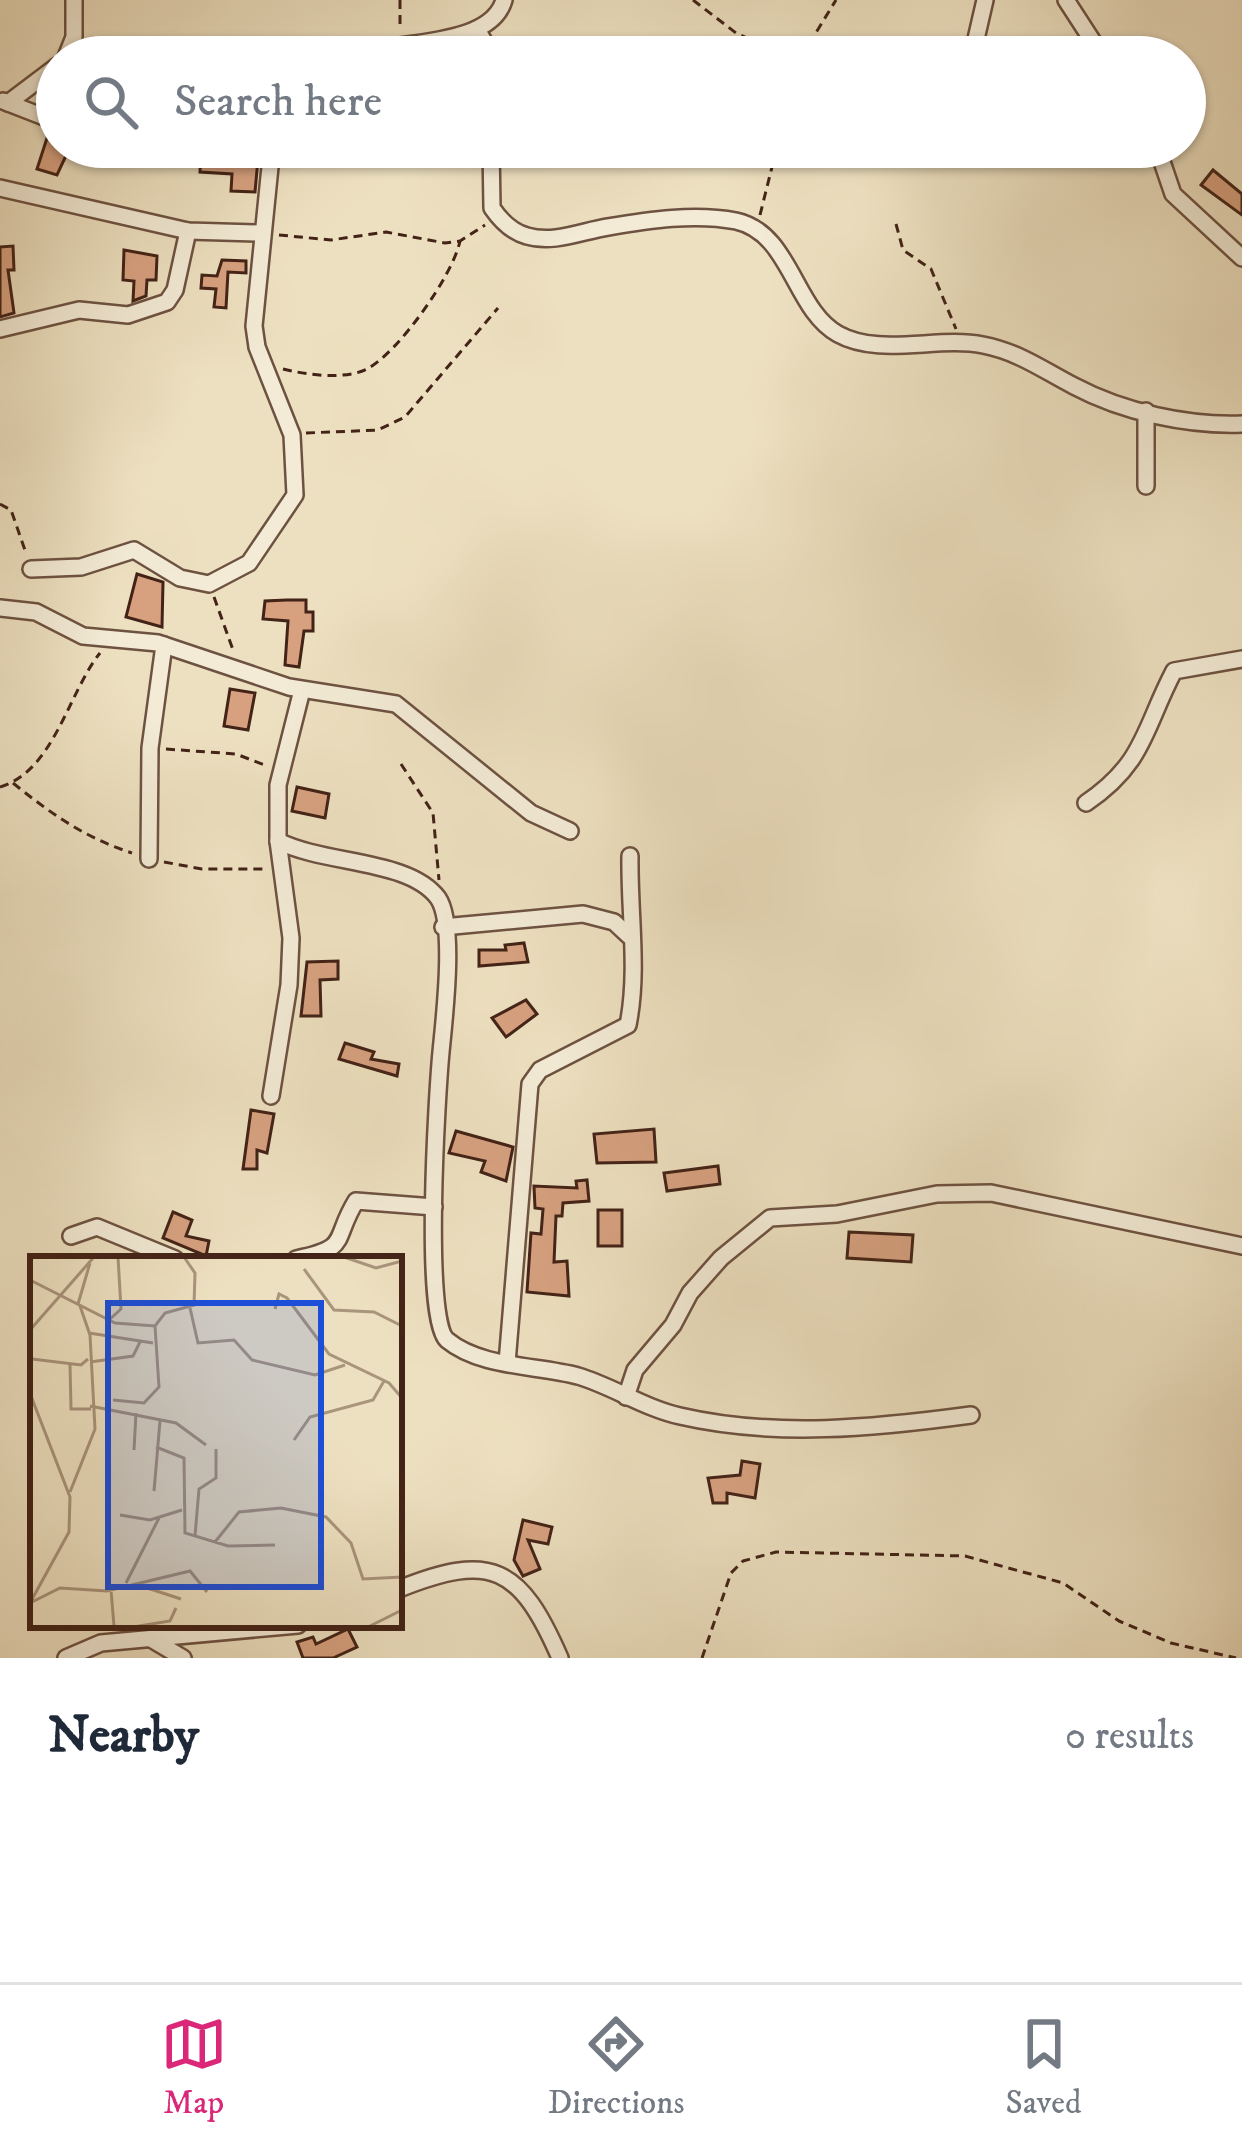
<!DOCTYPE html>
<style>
body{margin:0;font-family:"IM FELL DW Pica",serif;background:#f2f2f3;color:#1f2937}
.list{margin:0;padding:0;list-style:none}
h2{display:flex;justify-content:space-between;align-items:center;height:156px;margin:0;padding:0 48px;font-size:51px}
h2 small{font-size:39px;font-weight:400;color:#747a83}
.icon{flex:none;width:66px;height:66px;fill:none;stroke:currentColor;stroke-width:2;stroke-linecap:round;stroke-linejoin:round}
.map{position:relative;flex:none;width:1242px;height:1658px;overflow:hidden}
.search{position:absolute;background:#fff;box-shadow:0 3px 9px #0004;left:36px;right:36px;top:36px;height:132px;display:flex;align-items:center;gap:30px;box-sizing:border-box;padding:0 42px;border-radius:66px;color:#747a83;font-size:45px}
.sheet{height:324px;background:#fff}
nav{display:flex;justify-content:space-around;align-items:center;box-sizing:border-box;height:168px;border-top:3px solid #e0e1e3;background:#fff;font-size:33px;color:#747a83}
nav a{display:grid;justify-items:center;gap:6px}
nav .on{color:#db2777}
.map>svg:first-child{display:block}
.building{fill:#d7a180;stroke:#432317;stroke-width:3}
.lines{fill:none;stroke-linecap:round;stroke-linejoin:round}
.street-casing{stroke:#6e5241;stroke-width:20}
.path{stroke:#432317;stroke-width:3;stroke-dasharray:9 6;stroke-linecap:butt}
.street{stroke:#f3ebd6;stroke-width:15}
.inset-road{fill:none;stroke:#a9947c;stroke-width:3}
.view{fill:#1d4ed8;fill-opacity:0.15;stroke:#1d4ed8;stroke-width:6}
.inset-edge{fill:none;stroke:#432317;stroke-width:6}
</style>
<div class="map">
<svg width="1242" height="1658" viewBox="0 0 1242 1658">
<rect width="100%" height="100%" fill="#ede0c0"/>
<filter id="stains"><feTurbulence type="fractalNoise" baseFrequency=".00167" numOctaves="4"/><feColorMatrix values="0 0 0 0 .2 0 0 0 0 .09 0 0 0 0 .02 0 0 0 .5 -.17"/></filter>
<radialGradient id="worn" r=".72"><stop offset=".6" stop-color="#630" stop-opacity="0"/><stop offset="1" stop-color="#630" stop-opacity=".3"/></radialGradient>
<g class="building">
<polygon points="48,135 57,138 57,147 70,147 57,175 37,169"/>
<polygon points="201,147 258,159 255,192 231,191 232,174 200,172"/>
<polygon points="1213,170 1242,194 1242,215 1201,185"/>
<polygon points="13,246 14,270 8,270 14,313 0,317 0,247"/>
<polygon points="124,250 157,256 156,280 147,280 146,296 133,301 134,281 123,280"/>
<polygon points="222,260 246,261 246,273 228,272 226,308 214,307 216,289 201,288 202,275 217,276"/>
<polygon points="137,574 163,582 162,627 126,617"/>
<polygon points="287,600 306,600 306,612 313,612 313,631 304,631 299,667 285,665 288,621 263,619 265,601"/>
<polygon points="230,689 255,693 248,730 224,726"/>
<polygon points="297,787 329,794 325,818 292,811"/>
<polygon points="524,943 528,962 479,966 479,950 506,950 505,945"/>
<polygon points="338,961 338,979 320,980 321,1016 301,1016 307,962"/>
<polygon points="526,1000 537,1014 506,1037 492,1018"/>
<polygon points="345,1043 374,1052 371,1059 399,1064 397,1076 339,1059"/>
<polygon points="251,1110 274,1114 267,1153 257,1150 257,1169 243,1169"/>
<polygon points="654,1129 656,1162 597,1163 594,1134"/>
<polygon points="456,1131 513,1147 506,1181 481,1172 485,1161 449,1153"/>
<polygon points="718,1166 720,1184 667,1191 664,1173"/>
<polygon points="587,1180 589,1201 563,1203 562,1216 556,1216 554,1262 567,1261 569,1296 527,1292 531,1233 541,1234 543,1209 535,1208 534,1186 577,1188 576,1181"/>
<rect x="598" y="1210" width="24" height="36"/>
<polygon points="173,1212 192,1220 186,1236 209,1241 206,1256 163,1238"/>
<polygon points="849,1232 913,1235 911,1262 847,1258"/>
<polygon points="742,1461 760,1464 755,1498 727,1493 727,1503 713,1503 708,1478 740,1475"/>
<polygon points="523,1520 552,1527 548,1544 528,1540 540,1569 523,1576 514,1560"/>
<polygon points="348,1629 357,1647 333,1658 303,1658 297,1642 313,1637 316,1644"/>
</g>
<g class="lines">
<defs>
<g id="street">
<polyline points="1066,0 1103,57"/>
<polyline points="478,31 493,57"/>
<polyline points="976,39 985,0"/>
<polyline points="66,57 74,37 74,0"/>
<path d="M343 57C388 40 490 50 504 0"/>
<polyline points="3,101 57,122"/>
<polyline points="8,103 57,66"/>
<path d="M491 147 492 208C501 221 512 232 527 236 554 244 582 231 608 227 649 220 695 213 736 221 791 233 794 310 838 334 879 357 938 336 983 345 1019 352 1043 370 1074 386 1123 412 1187 426 1242 424"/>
<polyline points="1157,147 1173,194 1242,258"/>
<polyline points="0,188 188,231 260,233"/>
<polyline points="0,329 79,310 128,315 167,302 175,290 188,231"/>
<polyline points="1146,411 1146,486"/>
<polyline points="31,569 81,567 134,550 180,578 209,584 249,563 295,495 292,435 257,347 254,326 272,147"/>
<polyline points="0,608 36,612 83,636 158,643 289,687 396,704 531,813 570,831"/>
<path d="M1086 803C1145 763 1144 728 1174 671L1242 659"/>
<path d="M278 841C326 865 409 859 438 898 456 924 444 1020 441 1052 437 1094 423 1320 447 1340 481 1368 537 1365 578 1376 612 1386 644 1408 680 1416 775 1438 875 1428 971 1415"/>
<polyline points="149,859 150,748 164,645"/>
<polyline points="443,927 583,914 614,922 629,936"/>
<polyline points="271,1096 289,985 291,938 278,841 278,785 302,690"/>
<polyline points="71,1236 97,1227 175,1259"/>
<path d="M296 1259C351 1248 332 1240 356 1201L434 1207"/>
<path d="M507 1363 530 1084 540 1070 628 1025C639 970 629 913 630 856"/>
<polyline points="626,1397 635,1370 673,1325 690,1293 721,1258 770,1218 837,1214 937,1194 991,1193 1242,1246"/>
<path d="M399 1589C491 1552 520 1566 560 1658"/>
<polyline points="151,1639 183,1658"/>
<polyline points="66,1658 101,1643 298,1625"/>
</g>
</defs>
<use href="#street" class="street-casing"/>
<g class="path">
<polyline points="400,0 400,28"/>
<polyline points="693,0 736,33 789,57"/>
<polyline points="801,57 836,0"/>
<polyline points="760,215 777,147"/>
<polyline points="896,224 903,250 931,269 956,329"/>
<polyline points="279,235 331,240 386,232 445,243 460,241 485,225"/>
<path d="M283 369C307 375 345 380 367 369 399 352 453 275 460 241"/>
<polyline points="306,433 378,430 405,417 498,308"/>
<polyline points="0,504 11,510 26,553"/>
<polyline points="214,597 233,650"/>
<polyline points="166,749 236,754 267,766"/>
<polyline points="401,764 433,813 439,880"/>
<path d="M13 783C50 813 85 838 132 853"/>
<path d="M0 787C54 771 68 693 100 653"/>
<polyline points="164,862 202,869 268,869"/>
<polyline points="702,1658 731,1573 743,1561 776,1552 965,1556 1063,1583 1119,1621 1171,1643 1236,1658"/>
</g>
<use href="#street" class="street"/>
</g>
<g transform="translate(30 1256)">
<rect width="372" height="372" fill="#ede0c0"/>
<path class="inset-road" d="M314 1 346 12 372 5M274 13 304 54 344 56 372 70M0 24 85 67 125 70 135 57 164 49 165 17 154 1M48 48 60 7M160 52 168 87 204 84 222 104 285 119 315 109M245 53 249 38 257 42 299 98 359 127 372 142M79 64 91 53 88 1M0 74 64 1M59 77 123 87M0 83 1 140 40 241 39 276 0 347M2 103 51 109 58 103M60 106 103 100 110 86M40 109 41 153H61M83 144 114 147 129 131 125 70M60 150 146 167 176 189M264 184 280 161 343 144 354 125M126 191 154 202 155 277 198 290 245 289M104 194 106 157M124 235 130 165M40 236 65 173 60 79 50 50M90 259 120 264 152 254M165 280 169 233 186 222V193M185 286 209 256 251 252 296 261 321 287 333 323 372 321M96 327 129 262M105 328 151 343M81 334 84 370M2 346 30 332 77 335 160 315 177 336M103 371 140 365 146 352M338 371 372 354"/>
<path class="view" d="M78 47H291V331H78Z"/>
<rect width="372" height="372" class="inset-edge"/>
</g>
<rect width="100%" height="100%" filter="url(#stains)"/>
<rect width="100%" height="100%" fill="url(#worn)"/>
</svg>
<div class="search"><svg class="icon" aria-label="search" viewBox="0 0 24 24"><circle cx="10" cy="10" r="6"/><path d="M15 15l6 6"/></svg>Search here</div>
</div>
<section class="sheet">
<h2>Nearby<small>0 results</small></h2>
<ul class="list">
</ul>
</section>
<nav>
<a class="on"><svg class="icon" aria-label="map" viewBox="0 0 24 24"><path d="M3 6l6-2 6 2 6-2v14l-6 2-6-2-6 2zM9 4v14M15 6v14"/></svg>Map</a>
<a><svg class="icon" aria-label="directions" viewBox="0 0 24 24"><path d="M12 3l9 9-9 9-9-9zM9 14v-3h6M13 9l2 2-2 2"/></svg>Directions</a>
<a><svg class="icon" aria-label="saved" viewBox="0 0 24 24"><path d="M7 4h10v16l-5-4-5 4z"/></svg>Saved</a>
</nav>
